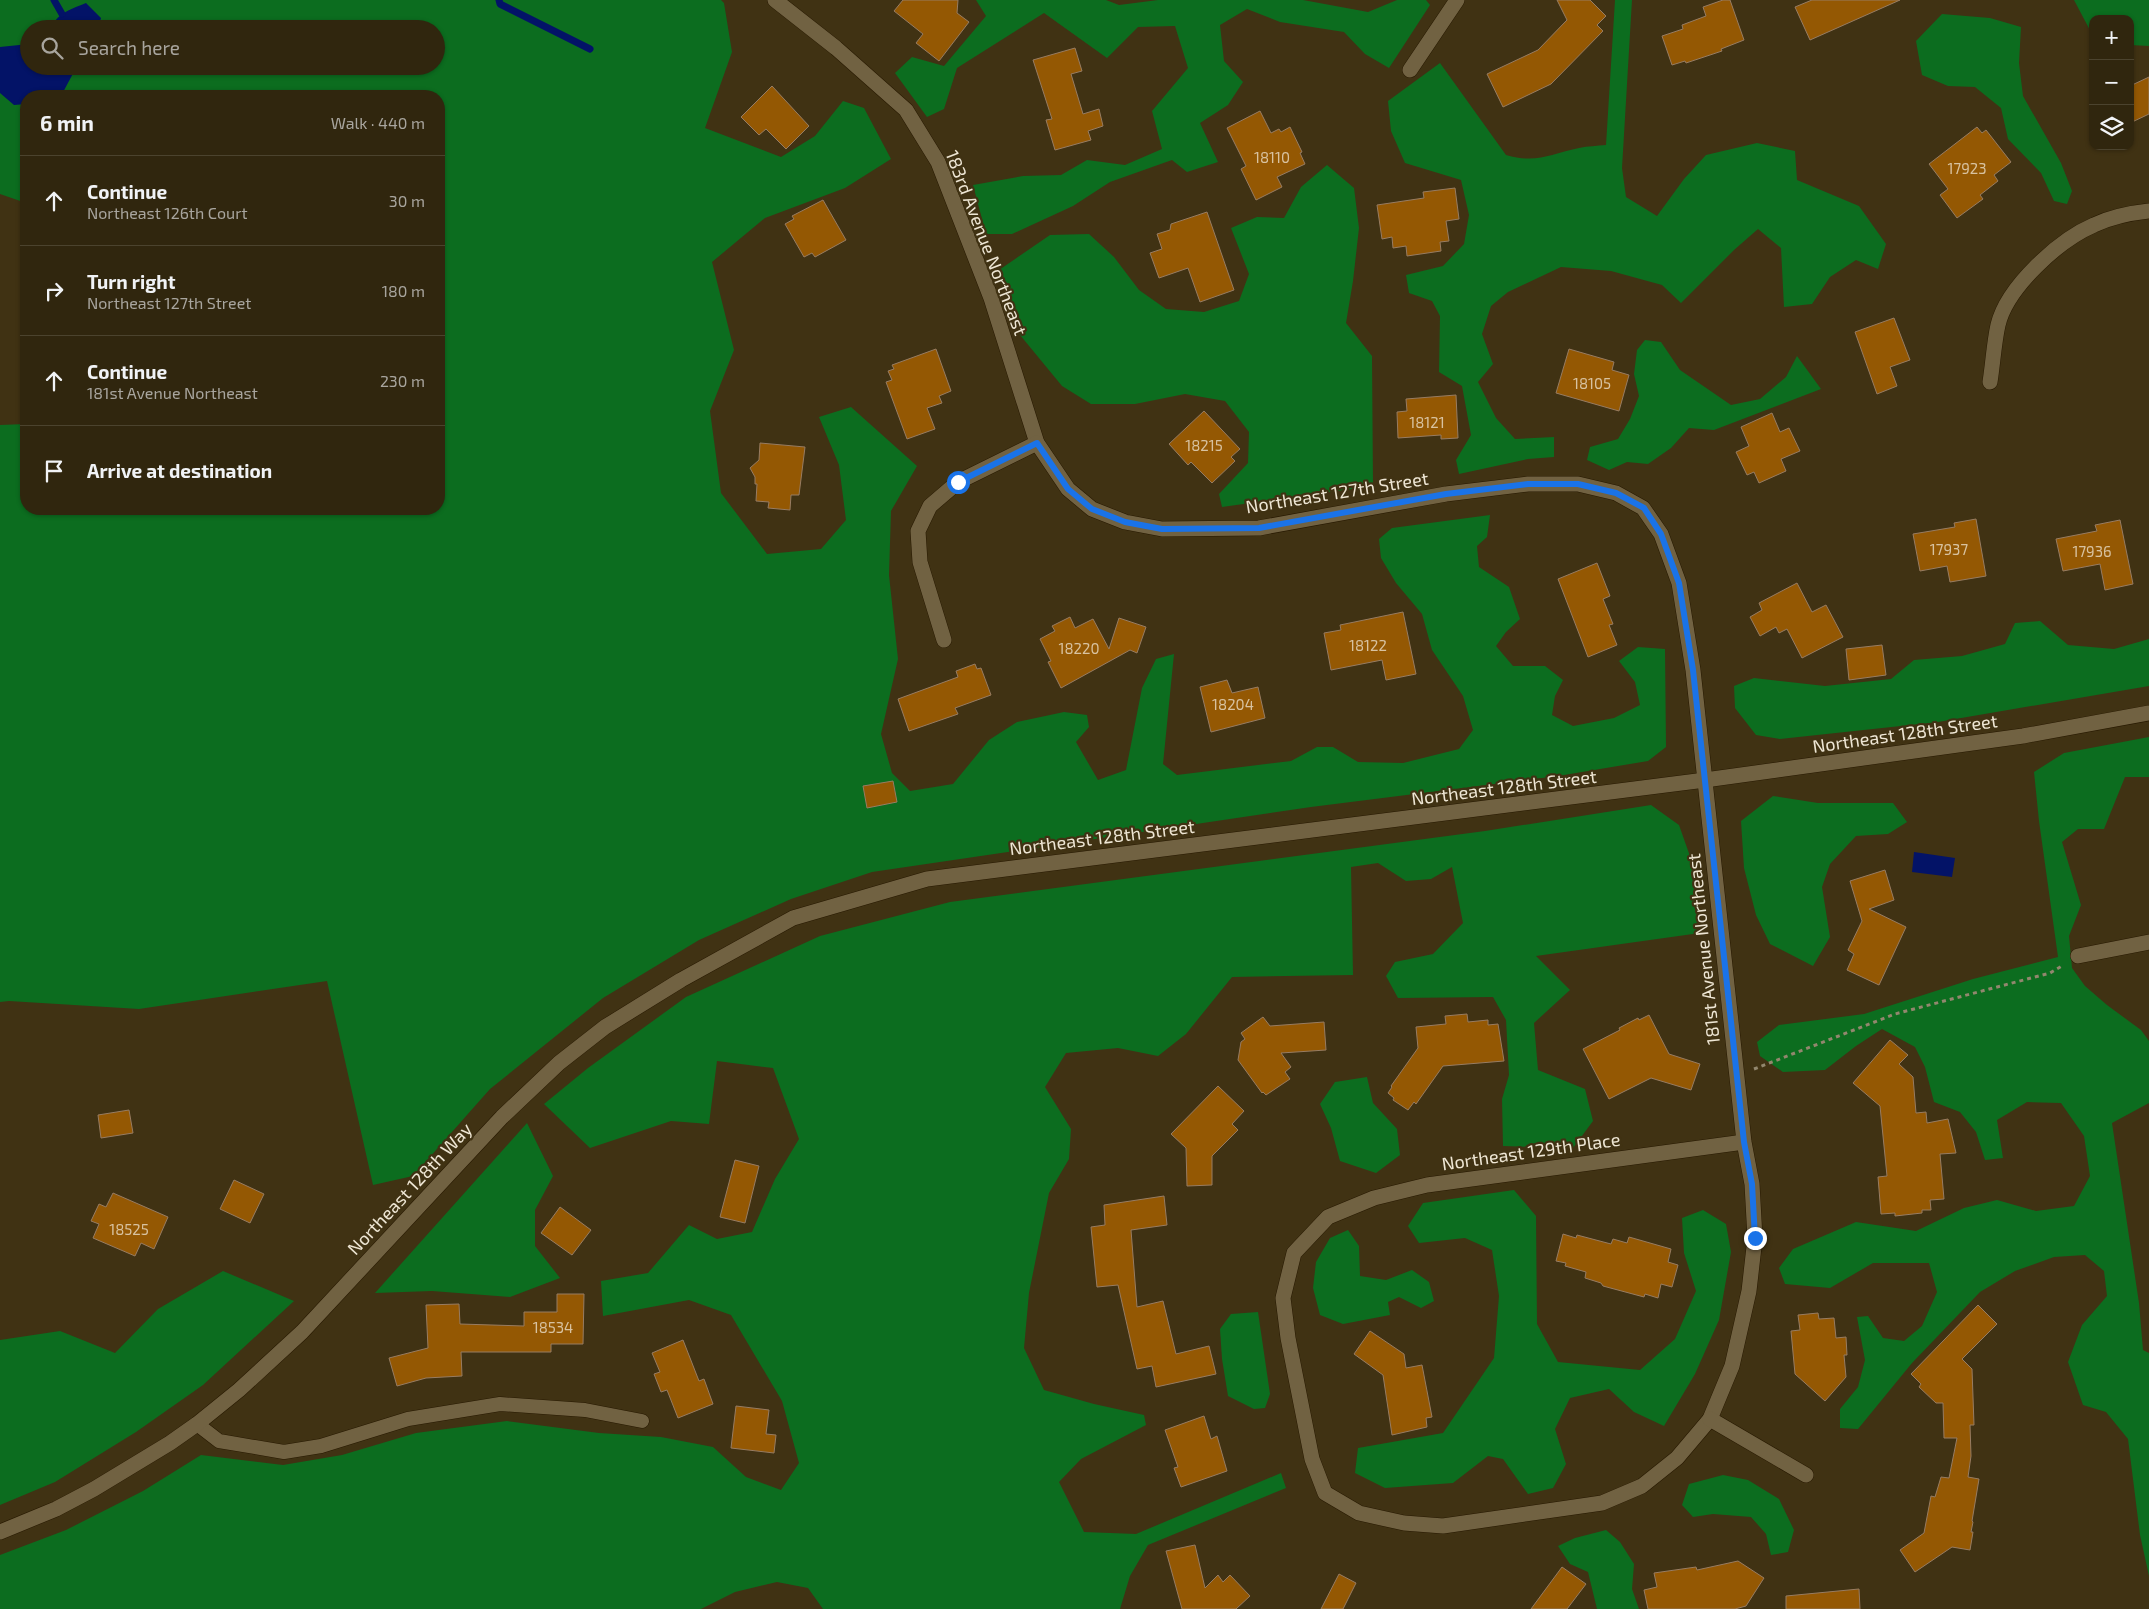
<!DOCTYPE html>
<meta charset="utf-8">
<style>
body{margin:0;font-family:"Exo 2",sans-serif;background:#382e17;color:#f1f3f6}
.controls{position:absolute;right:15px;top:15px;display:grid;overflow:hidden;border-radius:10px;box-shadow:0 1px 4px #0004}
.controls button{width:45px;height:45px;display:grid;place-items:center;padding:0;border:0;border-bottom:1px solid #4b432e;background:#30260e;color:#f1f3f6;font:25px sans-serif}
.stop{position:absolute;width:15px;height:15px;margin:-11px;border:4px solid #1a73e8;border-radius:50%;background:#fff}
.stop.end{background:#1a73e8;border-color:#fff;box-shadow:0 1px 5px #0008}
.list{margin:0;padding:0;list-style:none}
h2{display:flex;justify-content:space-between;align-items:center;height:65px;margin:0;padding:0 20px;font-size:21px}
h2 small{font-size:16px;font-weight:400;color:#a8a59e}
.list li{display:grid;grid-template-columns:32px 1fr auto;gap:15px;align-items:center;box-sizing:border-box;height:90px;padding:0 20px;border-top:1px solid #4b432e}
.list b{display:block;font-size:19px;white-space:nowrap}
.list p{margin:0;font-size:16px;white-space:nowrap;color:#a8a59e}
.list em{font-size:16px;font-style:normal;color:#a8a59e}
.icon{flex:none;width:28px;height:28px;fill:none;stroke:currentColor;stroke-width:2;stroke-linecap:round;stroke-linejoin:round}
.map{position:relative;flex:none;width:2149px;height:1609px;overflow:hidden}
.search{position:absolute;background:#30260e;box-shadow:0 1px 4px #0004;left:20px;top:20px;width:425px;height:55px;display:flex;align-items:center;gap:12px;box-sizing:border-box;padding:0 18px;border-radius:28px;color:#a8a59e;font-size:19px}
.panel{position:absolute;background:#30260e;box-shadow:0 1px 4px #0004;left:20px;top:90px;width:425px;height:425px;border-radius:20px}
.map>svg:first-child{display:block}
.green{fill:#0c6d1f;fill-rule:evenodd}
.water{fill:#031367}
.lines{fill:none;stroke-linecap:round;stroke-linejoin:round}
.stream{stroke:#031367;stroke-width:7}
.building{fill:#945803;stroke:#977c62}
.service-casing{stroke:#271900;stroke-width:15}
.minor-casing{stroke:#271900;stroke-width:16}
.tertiary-casing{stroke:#271900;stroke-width:16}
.path{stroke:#92876e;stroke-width:3;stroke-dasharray:4 4;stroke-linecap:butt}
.service{stroke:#716242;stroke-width:14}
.minor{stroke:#716242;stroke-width:15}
.tertiary{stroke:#716242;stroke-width:15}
.route{stroke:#1a73e8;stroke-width:6}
.labels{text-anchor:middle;stroke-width:4.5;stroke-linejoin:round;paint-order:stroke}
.number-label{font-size:15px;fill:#d8c2a0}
.street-label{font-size:18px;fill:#eee6d4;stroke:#403213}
</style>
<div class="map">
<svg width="2149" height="1609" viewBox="0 0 2149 1609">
<rect width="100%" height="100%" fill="#403213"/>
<g class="green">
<path d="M0 0H721L724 3 732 52 705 128 781 157 815 136 843 101 864 108 891 159 845 188 765 218 712 262 734 350 710 411 721 493 767 554 821 549 846 520 839 465 819 417 851 407 917 466 891 511 889 575 898 659 881 734 892 773 910 791 953 784 989 740 1017 722 1064 712 1087 715 1089 727 1076 742 1098 780 1126 770 1142 688 1156 659 1174 654 1163 764 1177 775 1291 761 1317 747H1333L1358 762 1403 763 1459 749 1473 730 1463 696 1432 650 1422 614 1396 583 1381 558 1379 539 1392 528 1490 515 1487 537 1477 546 1479 567 1509 587 1520 619 1506 632 1496 646 1513 666H1545L1563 680 1555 696 1552 715 1573 726 1614 718 1640 705 1635 682 1619 661 1638 647 1665 649 1666 747 1648 761 1558 776 1311 807 872 872 791 899 699 940 603 998 490 1089 413 1176 373 1185 327 981 139 1009 9 1001 0 1002V425L26 424V509H439V96H26V203L0 194ZM29 29H436V66H29Z"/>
<polygon points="976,0 1106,0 1119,5 1158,0 1303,0 1368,12 1397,0 1426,0 1430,5 1389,68 1365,54 1344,32 1280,22 1247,9 1220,25 1224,61 1243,82 1228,105 1200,123 1218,162 1187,172 1172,160 1110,182 1073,206 1012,234 986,234 973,185 1023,176 1061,175 1087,160 1125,165 1162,149 1152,111 1188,68 1175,26 1138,27 1107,58 1044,13 957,68 944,109 927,117 895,73 912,57 944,66 986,16"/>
<path d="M1615 0H1632L1622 168 1626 197 1657 216 1684 179 1706 155 1757 143 1795 151 1797 180 1859 206 1886 244 1878 269 1856 260 1830 277 1812 304 1784 307 1781 248 1758 229 1734 250 1681 303 1662 285 1611 271 1561 267 1508 292 1491 306 1482 334 1493 364 1478 382 1496 418 1515 439 1554 437V457L1528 459 1459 474 1456 460 1471 435 1462 386 1439 372 1440 316 1432 301 1409 293 1406 275 1443 266 1464 244 1469 215 1461 180 1405 163 1391 131 1388 101 1440 63 1506 155C1538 164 1549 154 1579 148 1588 146 1597 146 1606 145Z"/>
<polygon points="2074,0 2149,0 2149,46 2130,45 2130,19 2093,19 2093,36"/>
<polygon points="1942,14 1990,18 2021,27 2019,63 2023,96 2061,163 2072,191 2067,204 2054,201 2041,173 2008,139 2001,108 1975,87 1948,86 1922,75 1916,41"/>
<polygon points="1327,165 1354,188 1359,228 1353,281 1346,323 1372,356 1373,486 1222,507 1219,494 1248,463 1249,432 1225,401 1185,394 1135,404 1091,404 1062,386 1020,335 999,270 1050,235 1089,234 1114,257 1139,290 1166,309 1204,312 1239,301 1249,274 1231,228 1257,217 1284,218 1301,187"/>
<polygon points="1645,340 1661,342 1680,370 1731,405 1760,399 1786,377 1797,356 1821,389 1714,430 1689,428 1671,448 1648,464 1627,462 1609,470 1587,460 1590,447 1618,439 1630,419 1639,396 1634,374 1637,350"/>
<polygon points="2040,621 2068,645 2114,649 2149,639 2149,686 1938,722 1780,739 1756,735 1735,708 1734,686 1754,678 1825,686 1891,679 1914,660 1962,656 2005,644 2015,623"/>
<polygon points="2149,737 2149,777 2125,777 2104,829 2078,829 2062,842 2081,905 2069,936 2072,968 2085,986 2107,1005 2141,1030 2149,1041 2149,1103 2112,1123 2139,1303 2143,1350 2149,1353 2149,1576 2140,1535 2128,1439 2106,1412 2083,1405 2068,1362 2082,1325 2107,1296 2104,1271 2085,1255 2054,1257 2015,1271 1980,1292 1912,1363 1858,1429 1840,1428 1840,1409 1858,1387 1865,1360 1857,1317 1868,1316 1883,1338 1904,1341 1922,1326 1937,1292 1929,1263 1873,1263 1830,1288 1785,1284 1779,1268 1793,1249 1856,1222 1916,1231 1964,1208 1997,1200 2036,1211 2074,1206 2090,1176 2084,1136 2061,1103 2027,1102 1997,1120 2003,1158 1985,1160 1976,1132 1960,1112 1934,1102 1925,1067 1915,1047 1882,1029 1856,1046 1825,1070 1783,1072 1760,1056 1757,1042 1779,1025 1864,1014 1973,979 2058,957 2039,821 2034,772 2064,753"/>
<polygon points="1773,796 1818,803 1893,803 1907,822 1888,834 1856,836 1830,864 1822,887 1830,937 1813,966 1770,944 1756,915 1744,868 1741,821"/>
<polygon points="1651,805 1679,825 1691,859 1700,933 1536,956 1570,990 1534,1023 1538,1070 1585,1089 1593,1121 1573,1148 1503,1146 1502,1099 1509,1075 1506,1020 1493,997 1398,998 1386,976 1395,962 1433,954 1463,923 1452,867 1431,879 1406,881 1378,863 1351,867 1353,975 1232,977 1186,1034 1158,1056 1118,1048 1066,1053 1045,1087 1071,1129 1069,1159 1049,1193 1029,1293 1024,1348 1044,1390 1094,1404 1144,1415 1146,1425 1081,1459 1059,1482 1084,1532 1136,1534 1281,1473 1286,1488 1148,1545 1130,1576 1120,1609 823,1609 808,1588 777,1582 735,1592 701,1609 0,1609 0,1555 66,1530 143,1491 201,1455 283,1465 342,1455 416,1433 507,1421 599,1433 661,1437 713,1447 746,1477 781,1490 799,1463 782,1401 731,1315 689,1300 603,1316 601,1281 648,1273 689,1225 717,1239 752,1232 775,1179 799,1139 773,1068 717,1061 709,1124 671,1121 590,1148 544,1104 588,1068 686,997 820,936 950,902 1485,831"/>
<polygon points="1367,1077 1373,1103 1397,1129 1400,1155 1376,1173 1340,1161 1331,1128 1320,1104 1335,1082"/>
<polygon points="527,1123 553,1176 535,1210 535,1246 560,1278 510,1297 432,1291 375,1293"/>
<polygon points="1514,1190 1536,1216 1537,1324 1558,1362 1640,1370 1675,1339 1696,1291 1684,1253 1682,1218 1703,1210 1726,1224 1731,1252 1719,1320 1695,1374 1664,1426 1634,1412 1609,1389 1570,1398 1555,1429 1566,1464 1553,1488 1528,1494 1503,1459 1488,1456 1453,1483 1385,1488 1355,1473 1358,1448 1443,1433 1494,1358 1499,1296 1492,1250 1465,1238 1419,1243 1408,1226 1423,1203"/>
<polygon points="1348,1230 1359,1246 1360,1276 1386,1280 1412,1270 1429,1282 1434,1301 1421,1308 1399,1297 1388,1302 1390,1315 1343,1324 1320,1315 1313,1288 1316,1262 1330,1238"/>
<polygon points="223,1271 294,1301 203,1385 136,1432 55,1482 0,1505 0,1340 60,1331 115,1353 158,1309"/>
<polygon points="1258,1312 1270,1394 1265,1408 1254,1409 1228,1396 1222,1359 1220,1329 1231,1314"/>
<polygon points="1723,1475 1748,1480 1779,1499 1794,1530 1788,1552 1771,1555 1766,1534 1751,1517 1713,1514 1693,1517 1682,1505 1689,1484"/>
<polygon points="1606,1530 1620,1542 1634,1564 1632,1589 1639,1609 1597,1609 1588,1572 1570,1564 1558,1546 1575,1538"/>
</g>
<g class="water">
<path d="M86 3 101 18 98 29H52C54 14 74 8 86 3Z"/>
<polygon points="29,44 29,66 77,66 61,96 26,96 26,104 14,105 0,93 0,47"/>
<polygon points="1914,852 1955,858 1952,877 1912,872"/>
</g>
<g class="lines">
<g class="stream">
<polyline points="54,0 62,14"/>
<polyline points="499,0 500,4 590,49"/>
</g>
</g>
<g class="building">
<polygon points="903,0 958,0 957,13 969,22 939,61 916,43 923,34 894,11"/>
<polygon points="1557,0 1590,0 1606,16 1597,25 1603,31 1551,84 1503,107 1487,74 1538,50 1567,20"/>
<polygon points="1723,0 1730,0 1744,40 1721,49 1722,51 1686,63 1685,61 1672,65 1662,36 1683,29 1682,25 1706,16 1703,7"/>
<polygon points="1812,0 1900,0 1810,40 1795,7"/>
<polygon points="1075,48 1082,71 1071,74 1083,114 1099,109 1103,126 1088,131 1091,140 1055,150 1046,120 1052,119 1033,60"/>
<polygon points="2149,77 2149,114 2130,123 2130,86"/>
<polygon points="772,86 809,126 786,149 766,129 759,135 741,117"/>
<polygon points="1260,111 1271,133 1279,129 1281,132 1290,127 1302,152 1300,153 1305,164 1277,177 1282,187 1256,200 1241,169 1246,166 1227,128"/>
<polygon points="1977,127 1982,133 1986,130 2011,162 1994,175 1998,181 1980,195 1983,199 1957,218 1940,195 1948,189 1929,164"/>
<polygon points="1455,188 1459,219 1446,221 1449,241 1440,242 1441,251 1407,256 1406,246 1393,248 1392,237 1382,239 1377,205 1424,198 1423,192"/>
<polygon points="823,200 846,240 815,257 812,253 804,257 785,224 794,219 792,216"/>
<polygon points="1207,212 1234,290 1200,302 1188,268 1159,278 1150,253 1162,249 1157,234 1170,230 1171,224"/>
<polygon points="1894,318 1910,360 1890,367 1897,386 1877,394 1855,332"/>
<polygon points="936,349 951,391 939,396 942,403 927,408 935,429 907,439 886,382 892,380 888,371 894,369 892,365"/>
<polygon points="1569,349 1614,362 1612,370 1629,375 1619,411 1556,393"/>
<polygon points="1456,395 1458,438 1441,439 1441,435 1398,438 1397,412 1407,411 1406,399"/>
<polygon points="1204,411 1240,449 1231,457 1235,461 1212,483 1191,462 1188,465 1169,444"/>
<polygon points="1772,413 1780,432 1789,428 1800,451 1781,459 1786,471 1759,483 1754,472 1747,475 1736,452 1749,446 1741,427"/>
<polygon points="760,443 805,447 799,495 791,495 790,510 768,508 769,502 756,501 757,484 755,484 755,477 750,468 759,460"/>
<polygon points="1976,519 1986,576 1950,582 1947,566 1920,571 1913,534 1955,527 1954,523"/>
<polygon points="2120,520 2133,584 2105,590 2100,564 2063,571 2056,539 2097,531 2095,525"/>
<polygon points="1597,563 1610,596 1603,599 1613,624 1609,625 1617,645 1588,657 1558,579"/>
<polygon points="1797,583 1812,612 1826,605 1843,637 1802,658 1787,629 1779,633 1776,627 1760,636 1750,617 1762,610 1759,603"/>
<polygon points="1403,612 1416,674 1386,680 1382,660 1331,670 1324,633 1341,630 1340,625"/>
<polygon points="1070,617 1075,628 1093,619 1109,649 1119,618 1146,627 1137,653 1130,650 1061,688 1048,662 1051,661 1040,639 1055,631 1052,626"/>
<polygon points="1882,645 1886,675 1849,680 1846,649"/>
<polygon points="975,664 977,669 981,668 991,695 955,708 958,714 909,731 898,699 958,677 956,671"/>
<polygon points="1227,680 1232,693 1258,687 1265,718 1211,732 1200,687"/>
<polygon points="893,781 897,802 867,808 863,786"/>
<polygon points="1885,870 1894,900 1869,909 1906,927 1879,985 1847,970 1854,954 1848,950 1862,921 1850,881"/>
<polygon points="1467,1014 1468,1022 1488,1020 1488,1025 1498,1024 1504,1061 1443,1066 1416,1104 1414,1102 1408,1110 1393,1100 1394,1098 1388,1093 1392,1087 1391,1086 1418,1048 1416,1027 1446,1024 1445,1016"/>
<polygon points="1649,1015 1669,1054 1700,1064 1691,1090 1651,1078 1609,1099 1583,1049 1620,1030 1619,1028 1638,1018 1639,1020"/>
<polygon points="1263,1017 1270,1026 1324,1022 1326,1050 1281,1053 1291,1067 1285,1072 1290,1079 1266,1095 1263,1092 1262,1093 1238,1060 1241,1042 1245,1039 1241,1033"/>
<polygon points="1890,1040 1908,1055 1899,1064 1913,1077 1916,1113 1926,1112 1927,1123 1948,1119 1956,1153 1940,1154 1944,1199 1930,1200 1931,1210 1922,1210 1922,1213 1895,1216 1895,1213 1881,1214 1878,1177 1887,1176 1880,1106 1853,1083"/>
<polygon points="1218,1086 1244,1111 1232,1124 1238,1130 1212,1156 1212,1185 1187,1186 1186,1148 1171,1134"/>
<polygon points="129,1110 133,1133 101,1138 98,1115"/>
<polygon points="735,1160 759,1166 745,1223 720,1217"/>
<polygon points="234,1180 264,1194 250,1223 220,1209"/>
<polygon points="113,1193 168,1217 154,1249 141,1243 135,1256 93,1238 99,1224 91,1221 99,1204 106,1207"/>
<polygon points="1164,1196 1167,1225 1131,1230 1137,1307 1163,1301 1176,1354 1209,1346 1216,1374 1156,1387 1152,1366 1137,1369 1118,1285 1097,1287 1091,1227 1105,1225 1104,1205"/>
<polygon points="560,1207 591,1230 572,1255 541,1233"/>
<polygon points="1563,1234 1576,1238 1577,1235 1611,1244 1613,1239 1627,1243 1629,1237 1671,1249 1668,1262 1678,1265 1672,1287 1661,1284 1658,1298 1645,1294 1644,1297 1603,1286 1601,1283 1585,1278 1586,1272 1565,1266 1566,1263 1556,1261"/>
<polygon points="557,1294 584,1294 583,1344 551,1344 551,1352 461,1352 462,1376 426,1378 397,1386 389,1358 428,1348 426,1305 459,1304 460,1324 524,1326 524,1312 557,1312"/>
<polygon points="1978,1305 1997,1324 1962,1359 1972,1369 1974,1425 1970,1425 1971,1456 1968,1477 1979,1479 1972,1521 1973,1522 1971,1532 1973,1532 1970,1550 1952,1547 1915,1572 1900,1550 1924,1533 1931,1496 1935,1497 1941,1477 1949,1478 1957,1438 1944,1438 1943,1403 1936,1403 1919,1387 1921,1384 1911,1374"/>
<polygon points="1818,1313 1819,1319 1834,1318 1836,1338 1846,1337 1847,1355 1844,1355 1846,1377 1825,1401 1795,1374 1791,1331 1800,1330 1798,1315"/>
<polygon points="1370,1331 1404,1354 1406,1368 1422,1365 1432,1417 1426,1418 1427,1427 1392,1435 1383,1375 1354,1354"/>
<polygon points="683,1340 699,1381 704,1379 713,1404 678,1418 667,1390 661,1392 654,1374 660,1372 652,1353"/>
<polygon points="736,1406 769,1410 766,1434 776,1435 774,1453 731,1448"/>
<polygon points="1204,1416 1211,1439 1217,1436 1227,1471 1181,1487 1174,1468 1178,1467 1165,1430"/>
<polygon points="1195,1545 1205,1588 1218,1575 1223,1582 1230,1575 1250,1596 1236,1609 1182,1609 1166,1551"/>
<polygon points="1738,1561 1764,1578 1746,1606 1735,1609 1648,1609 1644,1590 1657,1587 1654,1573 1696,1567 1697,1570"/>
<polygon points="1562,1567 1586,1584 1567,1609 1531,1609"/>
<polygon points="1339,1574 1356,1583 1343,1609 1321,1609"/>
<polygon points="1859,1589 1860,1609 1786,1609 1786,1596"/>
</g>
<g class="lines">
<defs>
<polyline id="service" points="197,1424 219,1441 284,1452 321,1446 408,1419 500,1404 585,1410 642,1421"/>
<g id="minor">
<polyline points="775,0 836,48 906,110 938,162 991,298 1037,443 1068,489 1092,509 1125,522 1162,529 1259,528 1446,494 1528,484 1578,484 1616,493 1643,508 1661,534 1679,583 1693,670 1744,1142 1752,1184 1755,1238 1749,1291 1732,1366 1710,1419 1677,1458 1642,1486 1602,1503 1443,1526 1404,1523 1359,1513 1325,1493 1312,1459 1288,1338 1283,1298 1294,1253 1328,1217 1374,1198 1427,1185 1744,1142"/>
<polyline points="1410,70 1457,0"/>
<path d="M1990 382C1993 363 1994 343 1998 325 2007 287 2059 240 2094 225 2111 217 2130 213 2149 211"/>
<polyline points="944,640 920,562 918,531 930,506 958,482 1037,443"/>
<polyline points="2078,956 2149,942"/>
<polyline points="1710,1419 1806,1475"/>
</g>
<polyline id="tertiary" points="0,1532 56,1509 94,1489 170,1443 197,1424 239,1390 302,1332 502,1117 559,1063 605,1027 681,980 793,918 927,879 1705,780 2023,736 2149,713"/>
</defs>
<use href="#service" class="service-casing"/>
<use href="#minor" class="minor-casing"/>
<use href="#tertiary" class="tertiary-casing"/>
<polyline class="path" points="1754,1069 1895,1014 2050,973 2062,966"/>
<use href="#service" class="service"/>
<use href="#minor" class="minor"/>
<use href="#tertiary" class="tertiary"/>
</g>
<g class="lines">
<polyline class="route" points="958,482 1037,443 1068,489 1092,509 1125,522 1162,529 1259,528 1446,494 1528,484 1578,484 1616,493 1644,508 1661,534 1679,583 1693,670 1744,1142 1752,1184 1755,1238"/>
</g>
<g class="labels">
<g class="number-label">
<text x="1272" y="163">18110</text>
<text x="1967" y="174">17923</text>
<text x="1592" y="389">18105</text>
<text x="1427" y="428">18121</text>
<text x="1204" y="451">18215</text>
<text x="1949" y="555">17937</text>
<text x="2092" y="557">17936</text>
<text x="1368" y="651">18122</text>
<text x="1079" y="654">18220</text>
<text x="1233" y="710">18204</text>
<text x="129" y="1235">18525</text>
<text x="553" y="1333">18534</text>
</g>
<g class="street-label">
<text transform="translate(986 243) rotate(69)" y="6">183rd Avenue Northeast</text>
<text transform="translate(1337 493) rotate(-9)" y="6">Northeast 127th Street</text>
<text transform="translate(1905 734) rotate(-8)" y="6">Northeast 128th Street</text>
<text transform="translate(1504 788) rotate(-7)" y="6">Northeast 128th Street</text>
<text transform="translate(1102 838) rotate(-7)" y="6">Northeast 128th Street</text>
<text transform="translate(1704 949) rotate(-96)" y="6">181st Avenue Northeast</text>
<text transform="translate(1531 1152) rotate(-8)" y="6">Northeast 129th Place</text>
<text transform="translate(410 1189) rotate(-47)" y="6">Northeast 128th Way</text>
</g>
</g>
</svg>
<div class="controls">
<button>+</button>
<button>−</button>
<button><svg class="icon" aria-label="layers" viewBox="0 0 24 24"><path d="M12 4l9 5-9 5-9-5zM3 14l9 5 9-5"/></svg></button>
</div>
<div class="stop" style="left:958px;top:482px"></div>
<div class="stop end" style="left:1755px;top:1238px"></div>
<div class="search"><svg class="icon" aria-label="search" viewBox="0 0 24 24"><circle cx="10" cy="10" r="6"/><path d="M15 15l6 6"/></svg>Search here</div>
<section class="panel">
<h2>6 min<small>Walk · 440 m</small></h2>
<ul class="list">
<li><svg class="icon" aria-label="ahead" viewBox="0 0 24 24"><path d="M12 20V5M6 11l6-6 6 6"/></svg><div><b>Continue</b><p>Northeast 126th Court</p></div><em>30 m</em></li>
<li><svg class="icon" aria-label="right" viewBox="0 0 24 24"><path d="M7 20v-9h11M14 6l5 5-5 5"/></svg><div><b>Turn right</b><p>Northeast 127th Street</p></div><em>180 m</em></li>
<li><svg class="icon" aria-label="ahead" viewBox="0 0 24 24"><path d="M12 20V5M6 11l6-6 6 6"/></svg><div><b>Continue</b><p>181st Avenue Northeast</p></div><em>230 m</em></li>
<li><svg class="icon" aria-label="arrive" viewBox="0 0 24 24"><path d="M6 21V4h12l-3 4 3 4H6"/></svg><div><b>Arrive at destination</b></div></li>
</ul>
</section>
</div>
